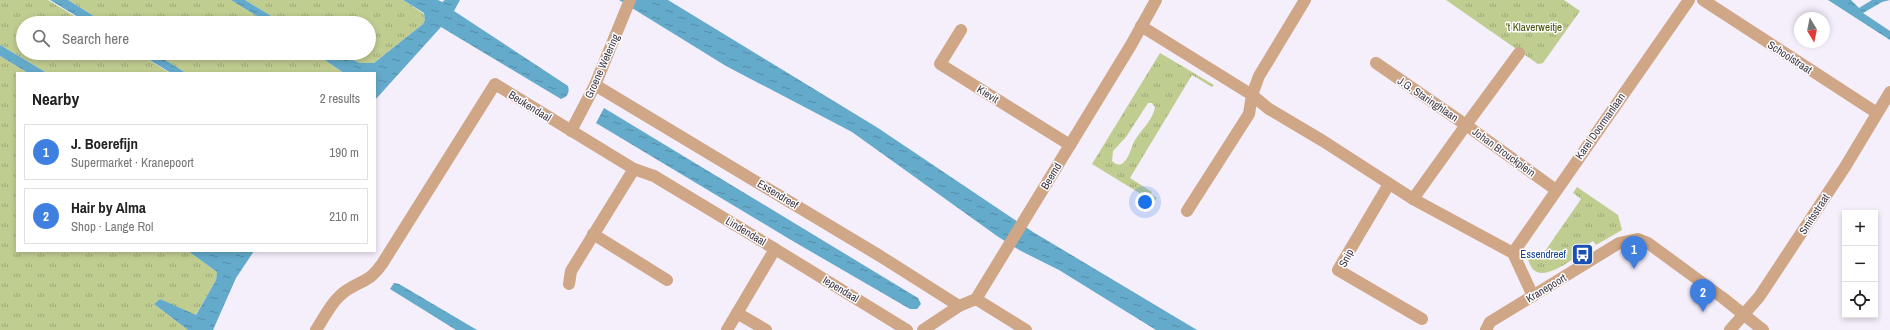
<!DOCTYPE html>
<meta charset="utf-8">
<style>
body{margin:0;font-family:"Archivo Narrow",sans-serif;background:#f2f2f2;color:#222}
.controls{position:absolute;right:12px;bottom:12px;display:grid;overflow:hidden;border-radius:0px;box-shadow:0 2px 6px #0003}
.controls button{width:36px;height:36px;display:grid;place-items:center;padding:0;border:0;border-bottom:1px solid #e0e0e0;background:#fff;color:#222;font:20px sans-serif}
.compass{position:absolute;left:1794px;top:12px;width:36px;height:36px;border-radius:50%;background:#fff;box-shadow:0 2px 6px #0003;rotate:170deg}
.you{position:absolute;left:1145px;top:202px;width:14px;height:14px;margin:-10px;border:3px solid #fff;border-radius:50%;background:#1a73e8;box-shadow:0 0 0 6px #1a73e833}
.badge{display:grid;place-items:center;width:26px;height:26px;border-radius:50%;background:#0083a7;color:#fff;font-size:13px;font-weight:700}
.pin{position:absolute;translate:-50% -33px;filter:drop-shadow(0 1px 2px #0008)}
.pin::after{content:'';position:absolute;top:21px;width:14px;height:12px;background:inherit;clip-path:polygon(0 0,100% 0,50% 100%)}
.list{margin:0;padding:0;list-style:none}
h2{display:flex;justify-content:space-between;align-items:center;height:52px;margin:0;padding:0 16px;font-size:17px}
h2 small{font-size:13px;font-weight:400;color:#767676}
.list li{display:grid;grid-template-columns:26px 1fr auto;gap:12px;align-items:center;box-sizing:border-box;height:56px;margin:0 8px 8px;padding:0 8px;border:1px solid #e0e0e0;border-radius:0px}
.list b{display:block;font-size:15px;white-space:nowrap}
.list p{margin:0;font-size:13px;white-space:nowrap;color:#767676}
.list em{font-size:13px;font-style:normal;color:#767676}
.icon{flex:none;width:22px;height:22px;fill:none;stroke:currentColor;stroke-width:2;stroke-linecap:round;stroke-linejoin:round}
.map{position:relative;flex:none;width:1890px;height:330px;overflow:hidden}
.search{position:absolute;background:#fff;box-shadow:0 2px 6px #0003;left:16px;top:16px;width:360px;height:44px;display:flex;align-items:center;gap:10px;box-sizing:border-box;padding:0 14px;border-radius:22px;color:#767676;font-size:15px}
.panel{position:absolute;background:#fff;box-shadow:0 2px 6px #0003;left:16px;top:72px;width:360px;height:180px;border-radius:0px}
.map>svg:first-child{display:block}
.grass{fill:url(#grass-tufts);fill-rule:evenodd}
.water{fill:url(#water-ripples)}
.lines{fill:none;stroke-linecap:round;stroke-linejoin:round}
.street{stroke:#cfa686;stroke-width:12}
.labels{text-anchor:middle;stroke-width:3;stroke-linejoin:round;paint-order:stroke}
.park-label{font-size:11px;fill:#465106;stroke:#fefefe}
.street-label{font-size:11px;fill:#3d3643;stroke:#fefefe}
.transit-label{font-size:11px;fill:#164399;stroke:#fefefe;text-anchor:end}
</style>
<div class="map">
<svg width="1890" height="330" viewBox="0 0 1890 330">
<defs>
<pattern id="grass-tufts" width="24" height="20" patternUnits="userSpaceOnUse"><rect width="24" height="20" fill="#c0cd90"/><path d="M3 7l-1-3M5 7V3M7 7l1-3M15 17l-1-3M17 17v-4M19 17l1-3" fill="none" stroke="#9da777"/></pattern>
<pattern id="water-ripples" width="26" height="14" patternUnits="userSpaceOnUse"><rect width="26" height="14" fill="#64aacb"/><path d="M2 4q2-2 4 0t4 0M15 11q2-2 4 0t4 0" fill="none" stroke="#548ba6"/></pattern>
</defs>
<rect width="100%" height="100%" fill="#f5eefb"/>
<g class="grass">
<polygon points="0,0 48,0 86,23 23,23 23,53 137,53 170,73 47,73 0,45"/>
<polygon points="68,0 231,0 268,23 105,23"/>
<polygon points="245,0 403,0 424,14 425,20 423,24 374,63 360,63 338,53 369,53 369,23 283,23"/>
<polygon points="1446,0 1564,0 1580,11 1543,63 1538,64"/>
<polygon points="154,53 314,53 344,73 186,73"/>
<path d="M1160 53 1214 85 1212 87 1192 75 1130 178 1152 192 1151 194 1157 198 1154 202 1092 164ZM1148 103H1152L1155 107C1153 120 1141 130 1135 140 1131 147 1130 157 1123 163 1119 166 1115 164 1112 161L1113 151 1126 137Z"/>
<polygon points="0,56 28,73 17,73 17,251 188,251 217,272 216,280 195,316 160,299 154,304 188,330 0,330"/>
<path d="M1577 187 1618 215 1622 230 1596 245 1593 241 1585 246 1587 250C1575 257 1543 284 1532 268 1529 263 1527 259 1528 253L1532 251 1541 257 1581 199 1573 193Z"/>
</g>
<g class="water">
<polygon points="50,0 68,0 105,23 88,23"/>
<polygon points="231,0 245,0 283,23 268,23"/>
<path d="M403 0H438L442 2 445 0H460L454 11 568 86C570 93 567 97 561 99L441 27 375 100V73H344L314 53H338L360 63H374L423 24 425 20 424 13Z"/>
<polygon points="619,0 668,0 878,128 1033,232 1197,330 1156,330 1059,270 1021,251 997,236 852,132 726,66"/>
<polygon points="1828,0 1851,0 1859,8 1872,0 1890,0 1882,2 1863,13 1890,31 1890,40"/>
<polygon points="0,45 47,73 28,73 0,56"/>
<polygon points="138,53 154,53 186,73 171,73"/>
<polygon points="604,108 918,298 921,304 917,309 910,309 791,240 596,123"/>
<polygon points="188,251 254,251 236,278 213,330 188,330 154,304 160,299 196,315 216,280 217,272"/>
<polygon points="394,283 399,284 477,330 456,330 390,289"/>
</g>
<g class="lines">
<g class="street">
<polyline points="1703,0 1877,113"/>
<polyline points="1141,26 1252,95 1269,109 1323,141 1413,199 1513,253 1533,296"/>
<polyline points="961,30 940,64 1070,145"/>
<polyline points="1376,63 1466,125 1519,53"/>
<polyline points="595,85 880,256 959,306"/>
<polyline points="571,131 595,85 630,0"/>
<polyline points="634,169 654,176 775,249 727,330"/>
<polyline points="1389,184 1338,270 1422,319"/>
<polyline points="1413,199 1466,125 1556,190"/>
<polyline points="1187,211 1249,114 1252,95 1259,76 1305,0"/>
<polyline points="593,234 667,280"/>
<polyline points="775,249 907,330"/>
<polyline points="1513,253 1689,0"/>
<polyline points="976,299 1026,330"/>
<polyline points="737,313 766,330"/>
<path d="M316 330C325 316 333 299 347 290 364 279 369 282 382 264L495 84 634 169 571 271 569 284"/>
<polyline points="923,330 959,306 976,299 1131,45 1156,0"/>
<polyline points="1486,330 1490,322 1619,243 1638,239 1648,243 1723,298 1763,330"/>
<polyline points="1730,330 1759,297 1845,167 1890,92"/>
</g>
</g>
<defs>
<symbol id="bus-square" viewBox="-11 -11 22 22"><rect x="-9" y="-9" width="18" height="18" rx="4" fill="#1a4fb4" stroke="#fefefe"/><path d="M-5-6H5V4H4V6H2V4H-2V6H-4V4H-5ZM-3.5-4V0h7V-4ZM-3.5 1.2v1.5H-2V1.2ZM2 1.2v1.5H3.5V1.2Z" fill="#fff"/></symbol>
</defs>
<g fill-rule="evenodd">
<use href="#bus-square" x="1570" y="242" width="25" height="25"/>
</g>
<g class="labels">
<g class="park-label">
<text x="1534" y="31">'t Klaverweitje</text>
</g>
<g class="street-label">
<text transform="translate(1790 57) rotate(33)" y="4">Schoolstraat</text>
<text transform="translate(602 66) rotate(-66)" y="4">Groene Wetering</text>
<text transform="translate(988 94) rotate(32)" y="4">Kievit</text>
<text transform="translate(1428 99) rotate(34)" y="4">J.G. Staringhlaan</text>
<text transform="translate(530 106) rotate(32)" y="4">Beukendaal</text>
<text transform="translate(1600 126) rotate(-55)" y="4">Karel Doormanlaan</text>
<text transform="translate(1504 152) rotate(36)" y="4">Johan Brouckplein</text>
<text transform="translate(1051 176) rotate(-59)" y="4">Beemd</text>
<text transform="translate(778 194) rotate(31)" y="4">Essendreef</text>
<text transform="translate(1814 214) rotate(-57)" y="4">Smitsstraat</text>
<text transform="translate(746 231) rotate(31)" y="4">Lindendaal</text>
<text transform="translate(1346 258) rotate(-62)" y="4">Snip</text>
<text transform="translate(1546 288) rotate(-31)" y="4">Kranepoort</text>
<text transform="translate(841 289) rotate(31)" y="4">Iependaal</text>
</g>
<g class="transit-label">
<text x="1566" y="258">Essendreef</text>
</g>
</g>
</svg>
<div class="controls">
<button>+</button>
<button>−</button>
<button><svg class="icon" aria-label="locate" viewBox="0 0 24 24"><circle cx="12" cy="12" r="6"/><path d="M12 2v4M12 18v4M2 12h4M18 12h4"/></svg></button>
</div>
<svg class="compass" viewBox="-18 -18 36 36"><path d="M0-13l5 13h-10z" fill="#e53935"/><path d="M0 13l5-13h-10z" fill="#767676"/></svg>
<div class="you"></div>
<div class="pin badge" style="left:1634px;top:269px;background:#3f7fe0">1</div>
<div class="pin badge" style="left:1703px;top:312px;background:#3f7fe0">2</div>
<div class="search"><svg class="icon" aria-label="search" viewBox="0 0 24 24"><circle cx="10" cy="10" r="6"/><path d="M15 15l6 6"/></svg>Search here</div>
<section class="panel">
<h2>Nearby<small>2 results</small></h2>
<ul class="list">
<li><span class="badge" style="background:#3f7fe0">1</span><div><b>J. Boerefijn</b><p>Supermarket · Kranepoort</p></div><em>190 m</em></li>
<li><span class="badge" style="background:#3f7fe0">2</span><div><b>Hair by Alma</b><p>Shop · Lange Rol</p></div><em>210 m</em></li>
</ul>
</section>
</div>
